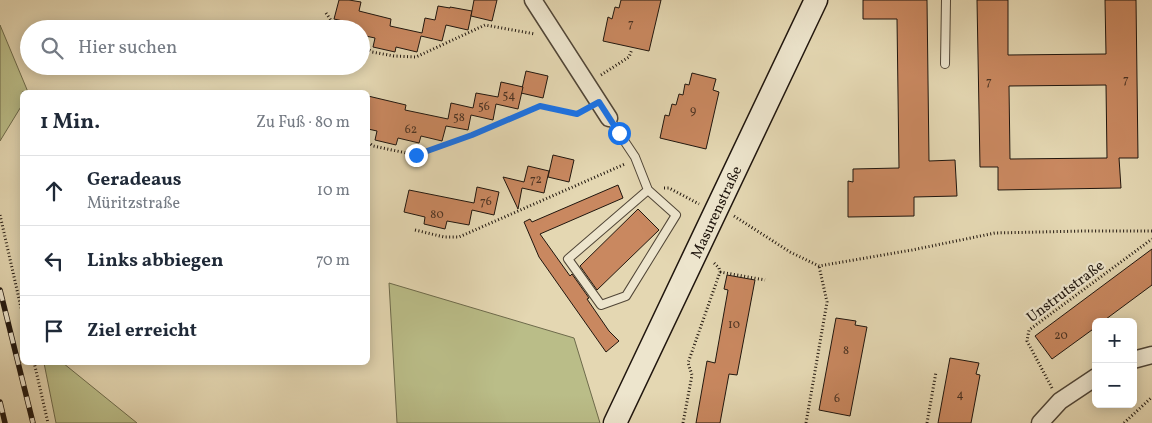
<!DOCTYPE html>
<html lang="de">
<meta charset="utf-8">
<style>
body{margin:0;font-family:Vollkorn,serif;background:#f2f2f3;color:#1f2937}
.controls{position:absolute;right:15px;bottom:15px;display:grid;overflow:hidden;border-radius:8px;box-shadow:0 2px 12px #0003}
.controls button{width:45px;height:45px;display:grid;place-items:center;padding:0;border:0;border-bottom:1px solid #e0e1e3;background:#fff;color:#1f2937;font:25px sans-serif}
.stop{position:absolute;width:15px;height:15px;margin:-11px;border:4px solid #1a73e8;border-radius:50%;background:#fff}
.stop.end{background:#1a73e8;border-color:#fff;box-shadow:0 1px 5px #0008}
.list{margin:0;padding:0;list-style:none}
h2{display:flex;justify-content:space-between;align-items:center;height:65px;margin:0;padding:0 20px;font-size:21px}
h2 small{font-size:16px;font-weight:400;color:#747a83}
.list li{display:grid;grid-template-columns:32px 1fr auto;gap:15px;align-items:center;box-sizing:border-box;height:70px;padding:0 20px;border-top:1px solid #e0e1e3}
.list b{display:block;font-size:19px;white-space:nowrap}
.list p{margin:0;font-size:16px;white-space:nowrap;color:#747a83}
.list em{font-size:16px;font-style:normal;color:#747a83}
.icon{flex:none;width:28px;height:28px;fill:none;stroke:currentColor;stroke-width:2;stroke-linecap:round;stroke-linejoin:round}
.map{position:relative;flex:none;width:1152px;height:423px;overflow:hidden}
.search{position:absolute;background:#fff;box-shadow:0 2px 12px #0003;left:20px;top:20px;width:350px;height:55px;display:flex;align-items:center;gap:12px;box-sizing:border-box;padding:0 18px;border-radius:28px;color:#747a83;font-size:19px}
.panel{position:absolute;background:#fff;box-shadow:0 2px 12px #0003;left:20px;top:90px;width:350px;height:275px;border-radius:8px}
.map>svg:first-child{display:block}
.green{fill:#babd88;stroke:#6d6a4b}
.building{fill:#c98860;stroke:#20160e;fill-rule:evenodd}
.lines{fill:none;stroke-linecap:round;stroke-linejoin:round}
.service-casing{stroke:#514637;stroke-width:10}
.minor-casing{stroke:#514637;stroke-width:19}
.secondary-casing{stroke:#20160e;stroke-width:25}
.path{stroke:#20160e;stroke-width:3;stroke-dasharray:1 2.5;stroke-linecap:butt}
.service{stroke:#ede5cd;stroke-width:8}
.minor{stroke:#ede5cd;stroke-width:16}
.secondary{stroke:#ede5cd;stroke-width:22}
.rail-casing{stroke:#20160e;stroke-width:5.5}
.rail{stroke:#ede5cd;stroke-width:4;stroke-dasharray:11;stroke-linecap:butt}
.route{stroke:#1a73e8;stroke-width:6}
.labels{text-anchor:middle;stroke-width:4.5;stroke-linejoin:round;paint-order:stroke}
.number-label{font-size:12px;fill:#4a3222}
.street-label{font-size:15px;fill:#20160e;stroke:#ede5cd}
</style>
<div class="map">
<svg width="1152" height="423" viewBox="0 0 1152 423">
<rect width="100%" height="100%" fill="#e4d7b2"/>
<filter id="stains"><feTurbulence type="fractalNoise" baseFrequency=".004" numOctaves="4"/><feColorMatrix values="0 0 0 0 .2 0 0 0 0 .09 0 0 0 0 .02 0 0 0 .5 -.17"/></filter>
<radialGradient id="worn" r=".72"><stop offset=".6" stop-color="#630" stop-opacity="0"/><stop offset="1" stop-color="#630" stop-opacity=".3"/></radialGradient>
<g class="green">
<polygon points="0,25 28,92 22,92 22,105 0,141"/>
<polygon points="389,283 574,338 600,423 397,423"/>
<polygon points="44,363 63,363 137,423 56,423"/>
</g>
<g class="building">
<polygon points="339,0 349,0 361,2 359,11 391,19 390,26 422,33 425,18 435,20 438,6 450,8 450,7 472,11 468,30 446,25 442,41 421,36 417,52 396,47 395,52 373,47 375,38 361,35 361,29 355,29 356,24 334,19"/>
<polygon points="474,0 497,0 492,21 471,16"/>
<polygon points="621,0 661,0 649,51 603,41 608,17 612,19 615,7 619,8"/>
<polygon points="863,0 927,0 929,161 955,160 957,196 914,197 914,216 848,217 848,181 853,182 853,169 899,168 897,19 863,19"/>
<path d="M977 0H1008V55L1106 54 1105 0H1136L1138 158H1119L1121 188 998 190V167H980ZM1106 85 1107 158 1010 159 1009 86Z"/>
<polygon points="526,71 548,76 543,98 521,93"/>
<polygon points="692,73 716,79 713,90 719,92 706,149 660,138 665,115 669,116 672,104 676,105 679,94 683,95 685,84 689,85"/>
<polygon points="501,82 523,87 518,109 496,104 493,120 471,115 468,130 446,126 442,141 421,136 419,143 398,138 396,145 375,140 377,131 368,129 368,96 406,105 405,110 448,119 451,103 473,108 476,93 498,97"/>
<polygon points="553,155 574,160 569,182 548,177"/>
<polygon points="528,166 549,171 544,193 522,188 518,209 503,177 524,182"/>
<polygon points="618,185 623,198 540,234 570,276 572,274 589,298 587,299 609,331 619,341 606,352 539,257 524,222 530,219 532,222"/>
<polygon points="477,187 499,192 494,215 472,210 469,225 447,221 445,229 424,224 425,217 404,212 409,190 474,203"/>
<polygon points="638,209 659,230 597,290 580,266"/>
<polygon points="1152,249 1152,285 1102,322 1096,322 1096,327 1052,359 1035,336"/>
<polygon points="727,275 755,280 737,375 729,374 720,423 696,423 707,361 715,363 728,290 724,289"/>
<polygon points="836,318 856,321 855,325 867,327 850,416 819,410"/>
<polygon points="950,358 979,363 976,374 980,375 971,423 938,423"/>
</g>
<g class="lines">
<defs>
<g id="service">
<polyline points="945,64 946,0"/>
<polyline points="609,118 635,157 648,190 676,215 626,296 601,305 568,259 648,190"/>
</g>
<g id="minor">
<polyline points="533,0 609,118"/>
<polyline points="1133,360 1152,355"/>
<polyline points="1040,423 1060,401 1096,377"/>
</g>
<polyline id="secondary" points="615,423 816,0"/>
</defs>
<use href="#service" class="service-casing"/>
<use href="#minor" class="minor-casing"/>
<use href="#secondary" class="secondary-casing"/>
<g class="path">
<polyline points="326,13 334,25 339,29"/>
<polyline points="361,44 372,52 394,56 416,57 485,25 535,34"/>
<polyline points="601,75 629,57 632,49"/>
<polyline points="368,142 373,146 416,155 472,135 540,106 577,114 586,110"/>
<polyline points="664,188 669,188 699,204"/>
<polyline points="0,215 22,312"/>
<polyline points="734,216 790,252 819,266 912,250 995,233 1084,231 1152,231"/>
<polyline points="415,230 444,237 459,237 625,164"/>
<polyline points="720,272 765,280"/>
<polyline points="34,362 48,423"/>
<polyline points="1052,388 1027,341 1029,330 1152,239"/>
<polyline points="683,423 692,375 688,363 720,272 719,268 713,262"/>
<polyline points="806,423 827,302 819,266"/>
<polyline points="927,423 936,372"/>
<polyline points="1124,423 1152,397"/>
</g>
<use href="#service" class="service"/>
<use href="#minor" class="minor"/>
<use href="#secondary" class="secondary"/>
<defs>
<g id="rail">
<polyline points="0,290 33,423"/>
<polyline points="0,402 5,423"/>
</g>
</defs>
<use href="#rail" class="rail-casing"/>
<use href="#rail" class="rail"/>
</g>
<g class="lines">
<polyline class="route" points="416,155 472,135 540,106 577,114 599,102 619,133"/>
</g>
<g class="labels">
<g class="number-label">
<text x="631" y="27">7</text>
<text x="1126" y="83">7</text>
<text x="989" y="85">7</text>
<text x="509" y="99">54</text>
<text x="484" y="110">56</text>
<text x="693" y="114">9</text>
<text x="459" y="121">58</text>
<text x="411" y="133">62</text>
<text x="536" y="183">72</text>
<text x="486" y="205">76</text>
<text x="437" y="218">80</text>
<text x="734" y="328">10</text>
<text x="1061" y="339">20</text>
<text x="846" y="354">8</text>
<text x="960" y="398">4</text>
<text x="837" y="402">6</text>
</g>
<g class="street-label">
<text transform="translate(716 212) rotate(-65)" y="5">Masurenstraße</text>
<text transform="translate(1065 291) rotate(-37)" y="5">Unstrutstraße</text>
</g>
</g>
<rect width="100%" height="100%" filter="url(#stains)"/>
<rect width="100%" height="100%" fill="url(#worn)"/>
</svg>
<div class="controls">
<button>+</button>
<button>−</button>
</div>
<div class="stop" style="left:619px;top:133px"></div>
<div class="stop end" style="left:416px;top:155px"></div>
<div class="search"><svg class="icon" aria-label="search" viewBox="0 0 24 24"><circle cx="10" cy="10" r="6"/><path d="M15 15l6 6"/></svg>Hier suchen</div>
<section class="panel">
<h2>1 Min.<small>Zu Fuß · 80 m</small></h2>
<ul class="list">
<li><svg class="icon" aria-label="ahead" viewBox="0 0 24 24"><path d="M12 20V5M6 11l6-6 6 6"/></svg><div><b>Geradeaus</b><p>Müritzstraße</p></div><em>10 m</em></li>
<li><svg class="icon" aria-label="left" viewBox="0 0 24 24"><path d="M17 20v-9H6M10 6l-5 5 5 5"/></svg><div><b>Links abbiegen</b></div><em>70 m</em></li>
<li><svg class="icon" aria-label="arrive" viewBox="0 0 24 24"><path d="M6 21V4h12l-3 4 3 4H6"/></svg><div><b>Ziel erreicht</b></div></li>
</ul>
</section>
</div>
